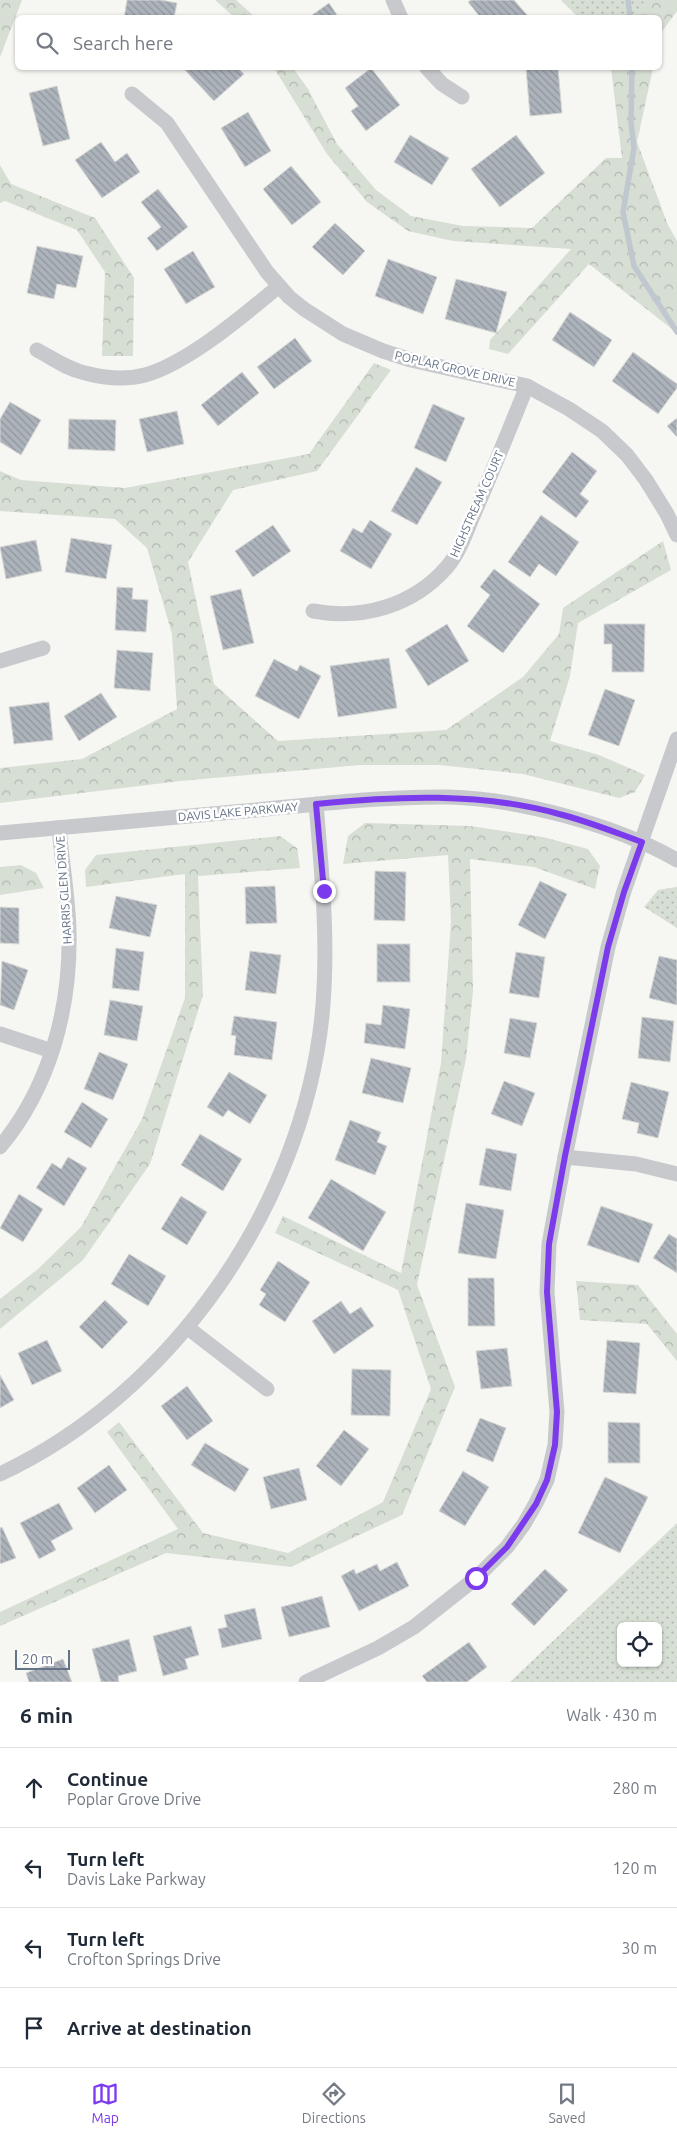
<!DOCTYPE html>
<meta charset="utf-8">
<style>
body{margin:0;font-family:Ubuntu,sans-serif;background:#f6f6f7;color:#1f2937}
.controls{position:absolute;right:15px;bottom:15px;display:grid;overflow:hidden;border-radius:8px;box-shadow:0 1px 4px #0004}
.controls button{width:45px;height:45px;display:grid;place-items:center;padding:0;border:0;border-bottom:1px solid #e0e1e3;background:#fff;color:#1f2937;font:25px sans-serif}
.scale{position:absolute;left:15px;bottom:12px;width:55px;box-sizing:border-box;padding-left:5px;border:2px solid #657386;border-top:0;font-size:14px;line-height:18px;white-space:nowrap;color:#657386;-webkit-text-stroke:4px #fff;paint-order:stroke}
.stop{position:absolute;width:15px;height:15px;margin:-11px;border:4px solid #7c3aed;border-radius:50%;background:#fff}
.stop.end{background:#7c3aed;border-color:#fff;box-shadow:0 1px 5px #0008}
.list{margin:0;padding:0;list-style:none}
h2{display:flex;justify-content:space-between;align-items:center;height:65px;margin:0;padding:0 20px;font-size:21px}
h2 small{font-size:16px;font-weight:400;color:#747a83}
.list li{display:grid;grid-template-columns:32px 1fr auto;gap:15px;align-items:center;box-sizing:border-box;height:80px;padding:0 20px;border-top:1px solid #e0e1e3}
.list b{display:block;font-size:19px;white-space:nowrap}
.list p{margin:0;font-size:16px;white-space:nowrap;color:#747a83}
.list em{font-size:16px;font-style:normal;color:#747a83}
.icon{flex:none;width:28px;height:28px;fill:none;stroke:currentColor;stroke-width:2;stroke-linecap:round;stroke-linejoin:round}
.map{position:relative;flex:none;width:677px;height:1682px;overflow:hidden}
.search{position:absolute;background:#fff;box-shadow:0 1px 4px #0004;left:15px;right:15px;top:15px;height:55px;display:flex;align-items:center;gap:12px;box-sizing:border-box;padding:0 18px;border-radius:8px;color:#747a83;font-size:19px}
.sheet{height:385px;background:#fff}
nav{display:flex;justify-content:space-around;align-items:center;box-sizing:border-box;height:70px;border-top:1px solid #e0e1e3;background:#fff;font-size:14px;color:#747a83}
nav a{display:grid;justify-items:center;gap:2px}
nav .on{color:#7c3aed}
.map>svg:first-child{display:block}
.grass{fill:url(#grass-dots);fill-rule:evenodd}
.forest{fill:url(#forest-crowns)}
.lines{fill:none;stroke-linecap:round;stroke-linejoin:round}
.stream{stroke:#bfc8cf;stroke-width:5.5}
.building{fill:url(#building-back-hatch);stroke:#d8d8d6}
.minor{stroke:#c7c9cd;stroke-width:15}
.route{stroke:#7c3aed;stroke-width:6}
.labels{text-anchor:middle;stroke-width:5;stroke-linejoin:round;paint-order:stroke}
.street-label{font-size:12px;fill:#657386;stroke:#fff}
</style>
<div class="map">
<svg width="677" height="1682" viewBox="0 0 677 1682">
<defs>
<pattern id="grass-dots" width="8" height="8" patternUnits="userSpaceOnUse" patternTransform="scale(1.25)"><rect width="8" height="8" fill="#d7ded4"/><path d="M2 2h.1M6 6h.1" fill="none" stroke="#b2b8b2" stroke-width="1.8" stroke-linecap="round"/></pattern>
<pattern id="forest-crowns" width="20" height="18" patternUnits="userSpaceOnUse" patternTransform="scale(1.25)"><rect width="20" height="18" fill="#d7ded4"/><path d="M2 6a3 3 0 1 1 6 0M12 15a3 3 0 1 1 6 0" fill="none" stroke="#b2b8b2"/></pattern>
<pattern id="building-back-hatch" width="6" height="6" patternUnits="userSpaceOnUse" patternTransform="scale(1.25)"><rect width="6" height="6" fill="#acb3ba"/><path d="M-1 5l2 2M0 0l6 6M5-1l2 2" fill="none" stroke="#90969d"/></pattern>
</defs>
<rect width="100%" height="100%" fill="#f6f7f3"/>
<g class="grass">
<polygon points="561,0 646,0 633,18 578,17"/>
<polygon points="676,887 677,888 677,928 644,907 658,890"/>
<path d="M677 1523V1682H509H510ZM621 1626H658V1663H621Z"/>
</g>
<g class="forest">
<polygon points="0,0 22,0 0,57"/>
<polygon points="215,0 236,0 255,17 234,17"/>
<polygon points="646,0 677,0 677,11 660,34 660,18 633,17"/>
<polygon points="274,68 293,68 308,89 337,144 376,190 411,216 463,226 532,228 606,158 622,158 611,68 653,68 637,142 668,225 677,241 677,333 589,264 508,354 489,349 490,340 571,249 453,241 408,231 367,202 327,154"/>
<polygon points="0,165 11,184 95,218 134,278 133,356 102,356 105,272 77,230 5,201 0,203"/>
<polygon points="374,363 391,370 317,471 233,490 188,562 214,684 278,741 446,730 523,677 559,634 563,608 663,541 671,570 578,623 570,676 550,741 599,755 645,775 635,792 619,798 523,774 439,765 360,765 180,781 0,803 0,768 82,759 177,709 172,634 147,548 115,519 0,511 0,471 21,480 125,488 309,454"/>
<polygon points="365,823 470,826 543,837 588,849 600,866 595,889 534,867 470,859 473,991 466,1059 417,1285 455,1387 402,1515 291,1567 166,1553 0,1626 0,1612 178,1529 107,1432 119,1422 203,1533 288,1553 383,1502 431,1389 398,1290 275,1233 283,1216 401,1273 441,1063 451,922 448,855 343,864 348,836"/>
<polygon points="280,836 297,848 300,868 198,876 203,995 150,1164 83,1260 0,1329 0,1299 38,1269 81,1227 142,1119 185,998 185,874 86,887 85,870 96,855"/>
<polygon points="21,865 36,873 44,888 0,895 0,867"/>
<polygon points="576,1281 638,1285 677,1334 677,1361 647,1324 580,1320"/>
</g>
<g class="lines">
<g class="stream">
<polyline points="628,0 630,18"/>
<polyline points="632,68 631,122 634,148 623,212 634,266 677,332"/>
</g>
</g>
<g class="building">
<polygon points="127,0 161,0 177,3 174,18 124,18"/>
<polygon points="471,0 514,0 529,17 481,18 468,2"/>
<polygon points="329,3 339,18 308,18"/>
<polygon points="183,68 238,68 244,74 214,101"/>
<polygon points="371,68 400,105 366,131 351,111 358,106 345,88"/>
<polygon points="526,68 558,68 562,113 530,116"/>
<polygon points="57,86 70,139 43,146 29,93"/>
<polygon points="248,112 271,151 245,167 221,128"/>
<polygon points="410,135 449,158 432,185 394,162"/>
<polygon points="516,135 545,173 500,207 471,169"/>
<polygon points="101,142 115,162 127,153 140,172 102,198 75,160"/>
<polygon points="291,166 321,202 292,225 263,189"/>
<polygon points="158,189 188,227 157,251 147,238 161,227 141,202"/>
<polygon points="335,223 365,251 343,275 312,247"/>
<polygon points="37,246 83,256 76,288 57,284 54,299 27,293"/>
<polygon points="193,251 215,287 186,304 164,269"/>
<polygon points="388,259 437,277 423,314 375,296"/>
<polygon points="456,279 507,292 496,333 445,319"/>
<polygon points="570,312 612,340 594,367 552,340"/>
<polygon points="295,338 312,361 274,389 257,367"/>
<polygon points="633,352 677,384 677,388 658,414 612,381"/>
<polygon points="242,372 259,393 218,426 201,405"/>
<polygon points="10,402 41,420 21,455 0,442 0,419"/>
<polygon points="433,404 465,418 446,462 414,448"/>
<polygon points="177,411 184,444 147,452 139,419"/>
<polygon points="677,418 677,437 667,426"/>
<polygon points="69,419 116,420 115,451 68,449"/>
<polygon points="572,452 597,471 580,494 589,501 576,518 542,492"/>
<polygon points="416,467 442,482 417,525 391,511"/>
<polygon points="541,515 579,542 556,576 539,564 530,577 508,562"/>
<polygon points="370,520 392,534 371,569 340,551 353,528 362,533"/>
<polygon points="273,525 291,551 253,577 235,551"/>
<polygon points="71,538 112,545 106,579 65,572"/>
<polygon points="36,540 42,571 6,579 0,547"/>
<polygon points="494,569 540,604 503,653 467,626 490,595 480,587"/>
<polygon points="117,587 133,588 132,599 148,600 146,632 115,630"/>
<polygon points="241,589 254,643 223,650 210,596"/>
<polygon points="447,624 469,661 428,686 405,650"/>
<polygon points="604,624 645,624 644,672 612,672 612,644 604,644"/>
<polygon points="117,650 153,653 150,691 114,688"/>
<polygon points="389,658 397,708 338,717 330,666"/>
<polygon points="274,659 297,671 300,665 321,676 299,719 255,696"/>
<polygon points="605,689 635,700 619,746 588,735"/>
<polygon points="101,693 117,717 79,741 64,716"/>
<polygon points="49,702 53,740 14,744 9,707"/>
<polygon points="375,871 406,872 405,921 374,920"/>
<polygon points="540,881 567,894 545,939 518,925"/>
<polygon points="275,886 277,923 246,924 245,887"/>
<polygon points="116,896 157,905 150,937 109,928"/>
<polygon points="0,907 19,908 19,944 0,943"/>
<rect x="377" y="944" width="33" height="38"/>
<polygon points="116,948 144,952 139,991 112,988"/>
<polygon points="250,951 281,955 276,994 245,990"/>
<polygon points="516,952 545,957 539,998 509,993"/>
<polygon points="659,956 677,960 677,1005 649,998"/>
<polygon points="2,961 28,970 14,1010 0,1005"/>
<polygon points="110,1000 143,1006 137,1041 104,1035"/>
<polygon points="383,1005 410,1009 405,1049 364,1043 366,1023 381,1025"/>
<polygon points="234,1016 277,1022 272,1060 234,1055 236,1036 231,1035"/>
<polygon points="642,1017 674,1021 670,1062 638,1058"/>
<polygon points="510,1018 537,1023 530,1058 504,1053"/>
<polygon points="99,1052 128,1064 113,1100 84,1089"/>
<polygon points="371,1058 411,1068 403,1103 362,1093"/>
<polygon points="229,1072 267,1095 250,1124 228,1110 223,1117 207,1107"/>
<polygon points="504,1081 535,1093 522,1126 491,1114"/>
<polygon points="631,1082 669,1092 658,1138 637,1133 639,1123 622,1119"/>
<polygon points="82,1102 108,1119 91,1148 64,1132"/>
<polygon points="350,1120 381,1132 377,1142 387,1146 375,1175 335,1160"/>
<polygon points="200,1134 242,1159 223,1191 181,1165"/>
<polygon points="486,1148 517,1154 511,1191 479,1185"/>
<polygon points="68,1157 87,1168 64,1206 36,1188 52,1163 61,1169"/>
<polygon points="331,1179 386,1212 363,1251 308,1218"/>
<polygon points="19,1194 43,1209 23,1242 0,1228"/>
<polygon points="181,1196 207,1212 187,1245 161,1229"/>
<polygon points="466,1203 504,1210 496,1259 458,1253"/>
<polygon points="601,1206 653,1224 639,1263 587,1245"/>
<polygon points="669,1234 677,1239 677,1273 653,1258"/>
<polygon points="129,1254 166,1276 148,1306 111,1284"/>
<polygon points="278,1261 310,1282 285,1322 259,1305 266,1294 260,1290"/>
<polygon points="468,1278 494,1278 495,1326 468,1326"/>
<polygon points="105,1300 128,1322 102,1349 79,1327"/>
<polygon points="341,1301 350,1314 361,1307 374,1326 334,1354 312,1321"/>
<polygon points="47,1340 62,1371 32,1385 18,1353"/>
<polygon points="607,1340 640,1343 636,1394 603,1392"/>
<polygon points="507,1348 512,1386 481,1389 476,1351"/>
<polygon points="352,1369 391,1370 390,1416 351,1415"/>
<polygon points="0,1375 14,1400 0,1408"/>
<polygon points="187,1386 213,1421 187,1440 161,1406"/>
<polygon points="480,1418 506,1428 493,1462 466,1451"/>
<polygon points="608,1422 640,1423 640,1463 608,1463"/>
<polygon points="344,1430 369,1449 341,1486 316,1466"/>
<polygon points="205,1443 249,1469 235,1492 191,1465"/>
<polygon points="109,1465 127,1490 95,1513 77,1488"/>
<polygon points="299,1468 307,1500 271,1509 263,1477"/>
<polygon points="463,1471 489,1487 465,1526 439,1511"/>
<polygon points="605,1477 648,1497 620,1553 578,1533"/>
<polygon points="59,1503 73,1529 51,1541 56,1550 39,1559 20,1523"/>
<polygon points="2,1527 16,1558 0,1564 0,1528"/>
<polygon points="397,1562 409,1586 359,1611 341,1576 354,1569 356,1574 377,1564 380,1571"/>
<polygon points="545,1569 568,1590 534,1626 511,1604"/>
<polygon points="322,1596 330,1627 289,1637 281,1607"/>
<polygon points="255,1608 262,1639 222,1648 218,1629 227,1627 224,1615"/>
<polygon points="191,1626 199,1655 185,1659 188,1669 163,1676 153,1636"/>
<polygon points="129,1639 137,1671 118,1676 119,1682 101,1682 92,1649"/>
<polygon points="469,1642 487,1667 467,1682 427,1682 422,1676"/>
<polygon points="63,1659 72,1682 29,1682 26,1673"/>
</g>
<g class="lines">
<g class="minor">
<polyline points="393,0 401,18"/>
<polyline points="427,68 442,84 462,97"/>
<polyline points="132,94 167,123 267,272 289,297 304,309 343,334 383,351 411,360 527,386 569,409 602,431 627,455 646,480 667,514 677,535"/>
<path d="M37 350C52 358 67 369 85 373 104 378 126 380 145 375 188 363 244 315 279 286"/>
<path d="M313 611C363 620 413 606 447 567 459 553 466 533 473 516 492 473 509 430 527 386"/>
<polyline points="0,661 43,648"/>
<path d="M0 833C82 826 163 818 245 811 313 805 381 796 449 797 519 799 616 825 677 860"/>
<polyline points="0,1034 52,1051"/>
<path d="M0 1147C50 1087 71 1008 69 930 68 896 62 862 59 828"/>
<polyline points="565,1157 636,1164 677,1174"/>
<polyline points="188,1328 267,1389"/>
<path d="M0 1474C173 1393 302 1206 322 1016 329 945 322 875 316 804"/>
<polyline points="306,1682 378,1648 414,1627 476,1578 507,1547 524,1524 536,1503 547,1480 555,1445 557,1412 547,1292 549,1244 565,1157 608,947 624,891 677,739"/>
</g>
</g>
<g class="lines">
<path class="route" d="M324 891 316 804C396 796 480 792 559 814 587 821 614 832 642 842L624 892 608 947 565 1156 549 1244 547 1292 557 1412 555 1445 547 1480 536 1504 507 1547 476 1578"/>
</g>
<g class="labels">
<g class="street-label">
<text transform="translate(455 369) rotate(13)" y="4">POPLAR GROVE DRIVE</text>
<text transform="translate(477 504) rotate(-66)" y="4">HIGHSTREAM COURT</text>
<text transform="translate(238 812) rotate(-5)" y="4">DAVIS LAKE PARKWAY</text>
<text transform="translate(64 890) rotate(-94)" y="4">HARRIS GLEN DRIVE</text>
</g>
</g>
</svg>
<div class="controls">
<button><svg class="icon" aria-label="locate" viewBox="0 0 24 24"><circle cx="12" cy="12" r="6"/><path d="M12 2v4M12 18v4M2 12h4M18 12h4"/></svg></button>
</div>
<div class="scale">20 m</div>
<div class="stop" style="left:476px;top:1578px"></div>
<div class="stop end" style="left:324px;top:891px"></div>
<div class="search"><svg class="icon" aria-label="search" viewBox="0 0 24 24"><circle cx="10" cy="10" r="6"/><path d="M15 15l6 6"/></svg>Search here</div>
</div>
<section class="sheet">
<h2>6 min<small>Walk · 430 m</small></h2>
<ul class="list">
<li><svg class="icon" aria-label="ahead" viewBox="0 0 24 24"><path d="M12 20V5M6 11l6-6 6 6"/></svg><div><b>Continue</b><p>Poplar Grove Drive</p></div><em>280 m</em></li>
<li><svg class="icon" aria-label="left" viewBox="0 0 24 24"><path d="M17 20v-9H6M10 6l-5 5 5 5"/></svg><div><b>Turn left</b><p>Davis Lake Parkway</p></div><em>120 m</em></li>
<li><svg class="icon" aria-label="left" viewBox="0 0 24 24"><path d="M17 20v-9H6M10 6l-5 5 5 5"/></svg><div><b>Turn left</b><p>Crofton Springs Drive</p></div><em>30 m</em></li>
<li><svg class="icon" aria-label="arrive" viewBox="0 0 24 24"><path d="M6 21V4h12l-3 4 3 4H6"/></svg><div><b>Arrive at destination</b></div></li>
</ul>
</section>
<nav>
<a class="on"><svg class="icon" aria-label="map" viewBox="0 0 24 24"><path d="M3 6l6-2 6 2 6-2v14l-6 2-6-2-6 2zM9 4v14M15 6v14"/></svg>Map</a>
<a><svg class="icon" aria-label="directions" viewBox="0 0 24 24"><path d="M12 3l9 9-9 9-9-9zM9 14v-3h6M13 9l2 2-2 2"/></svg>Directions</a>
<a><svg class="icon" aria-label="saved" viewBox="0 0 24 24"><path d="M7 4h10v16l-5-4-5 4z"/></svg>Saved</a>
</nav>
